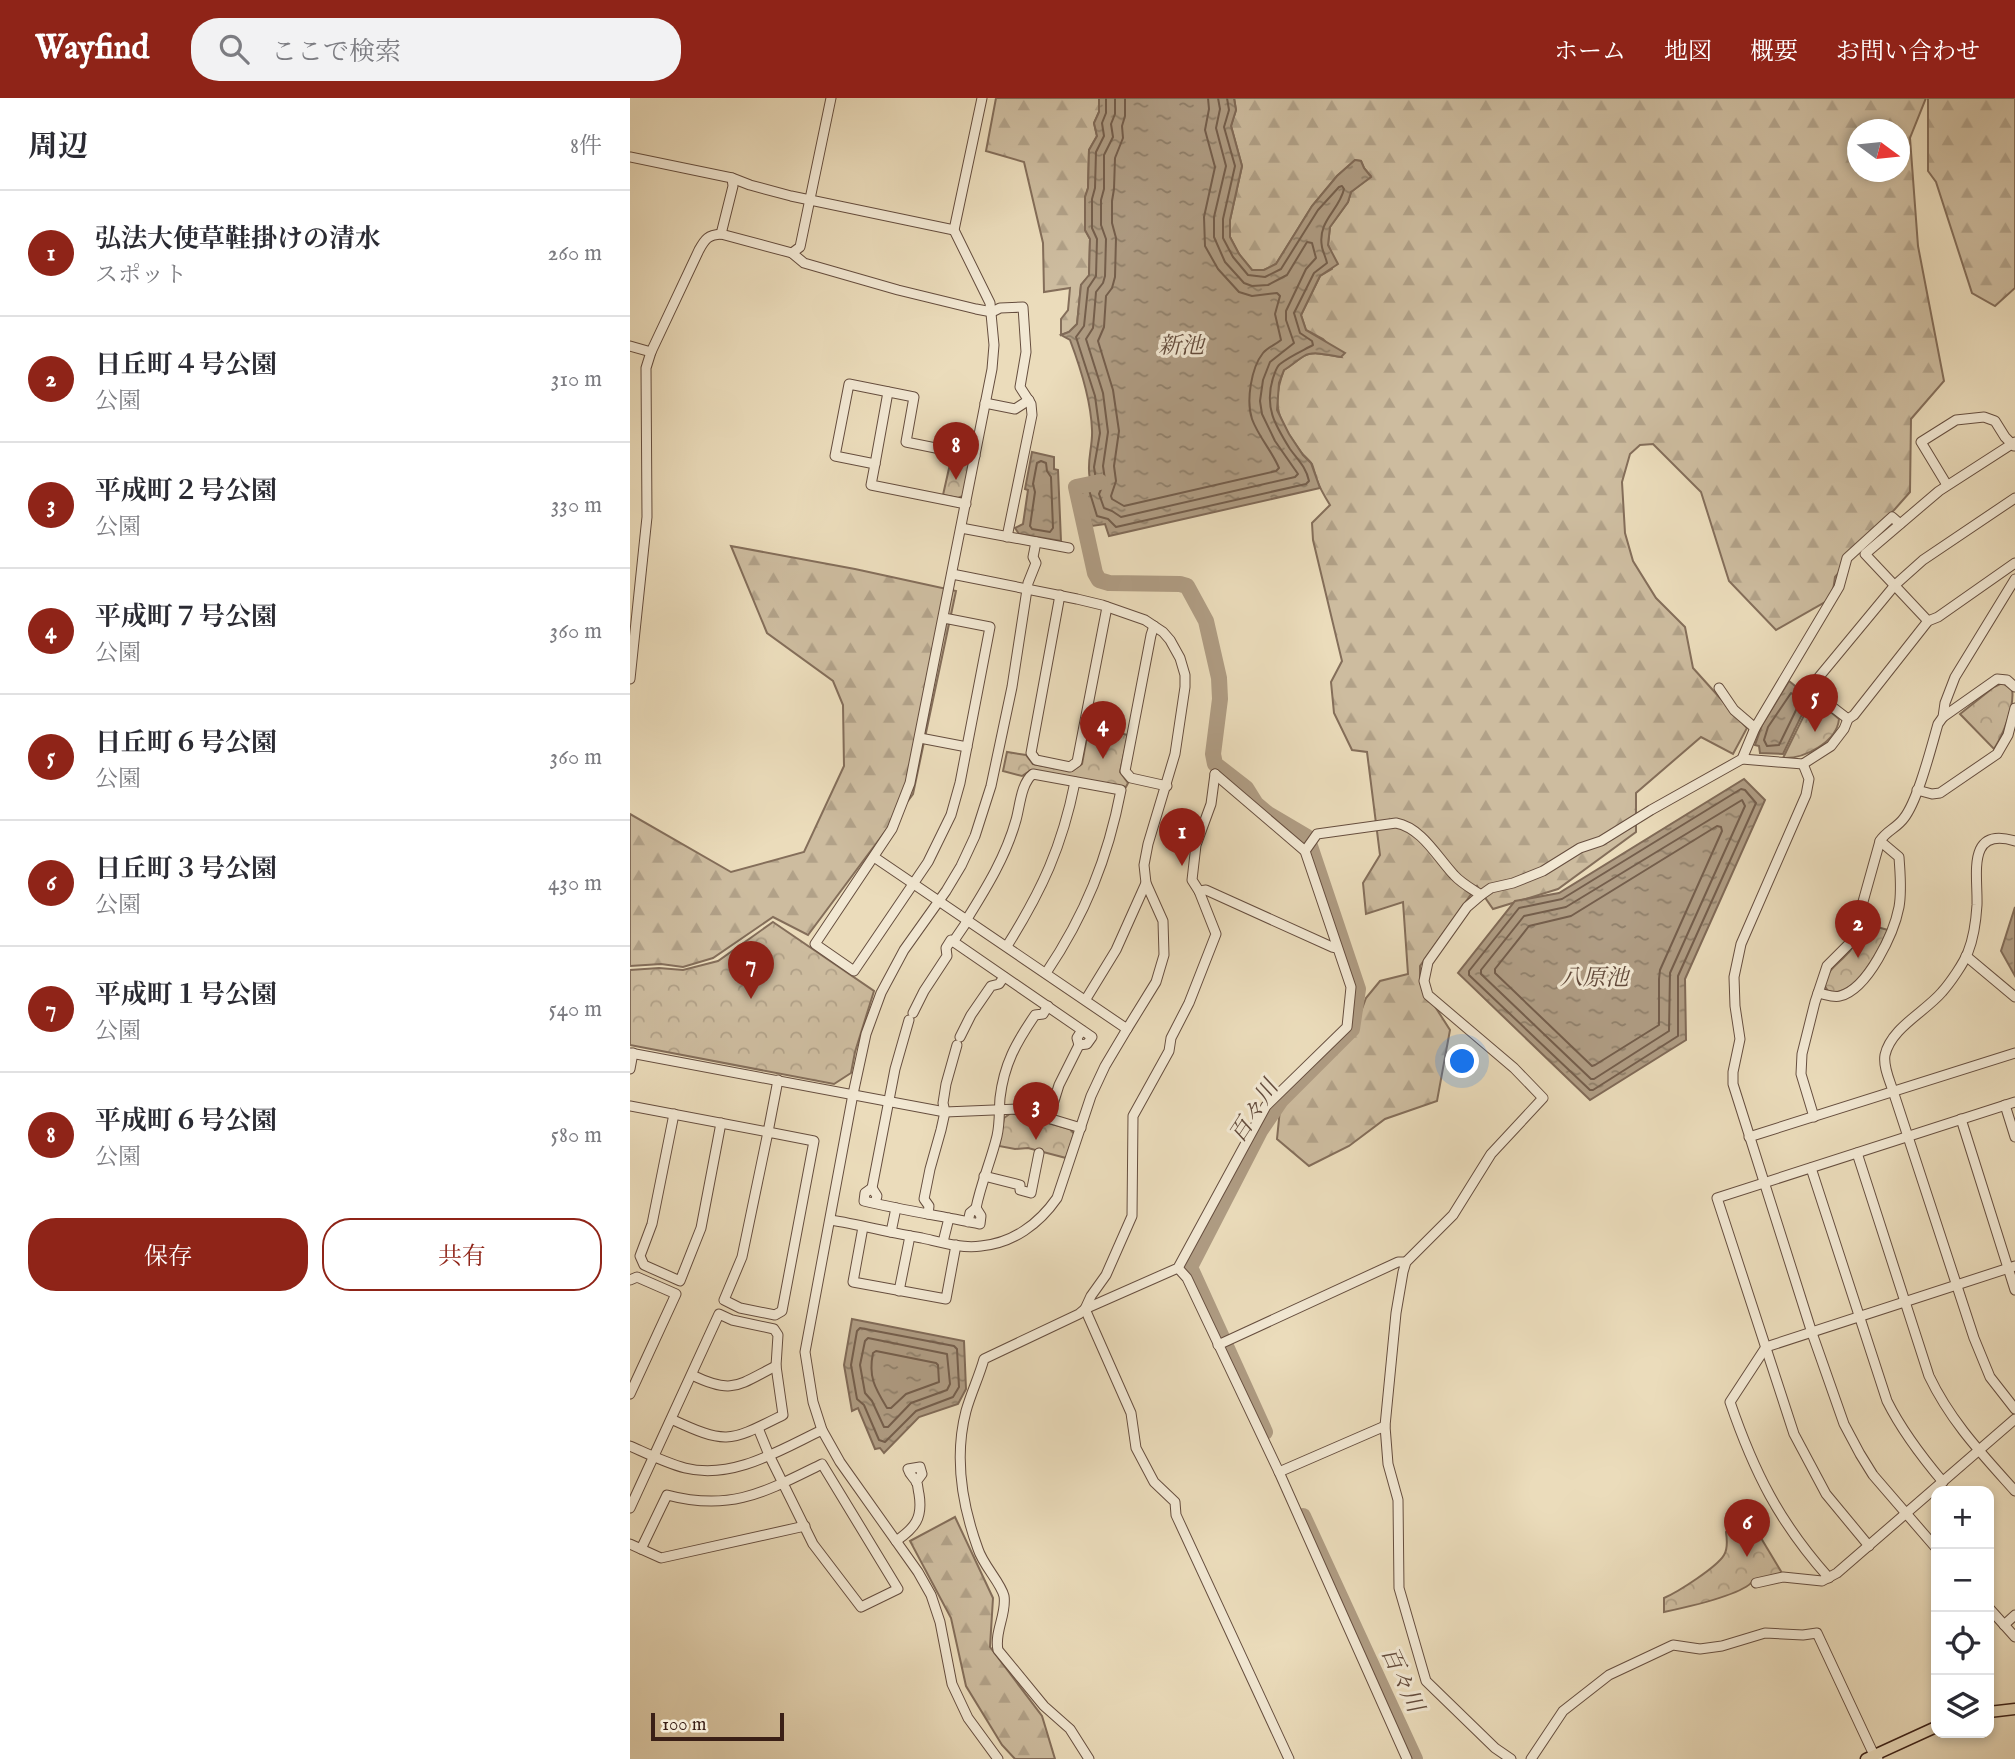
<!DOCTYPE html>
<html lang="ja">
<meta charset="utf-8">
<style>
body{margin:0;font-family:"IM FELL English","Noto Serif JP",serif;background:#f2f2f3;color:#2b2b33}
.controls{position:absolute;right:21px;bottom:21px;display:grid;overflow:hidden;border-radius:14px;box-shadow:0 4px 10px #0003}
.controls button{width:63px;height:63px;display:grid;place-items:center;padding:0;border:0;border-bottom:2px solid #e1e1e2;background:#fff;color:#2b2b33;font:35px sans-serif}
.compass{position:absolute;left:1217px;top:21px;width:63px;height:63px;border-radius:50%;background:#fff;box-shadow:0 4px 10px #0003;rotate:105deg}
.scale{position:absolute;left:21px;bottom:18px;width:133px;box-sizing:border-box;padding-left:7px;border:4px solid #3a1f16;border-top:0;font-size:19px;line-height:24px;white-space:nowrap;color:#3a1f16;-webkit-text-stroke:5px #f2e8d3;paint-order:stroke}
.you{position:absolute;left:833px;top:964px;width:24px;height:24px;margin:-18px;border:5px solid #fff;border-radius:50%;background:#1a73e8;box-shadow:0 0 0 10px #1a73e833}
.badge{display:grid;place-items:center;width:46px;height:46px;border-radius:50%;background:#8f2418;color:#fff;font-size:23px;font-weight:700}
.pin{position:absolute;translate:-50% -58px;filter:drop-shadow(0 2px 4px #0008)}
.pin::after{content:'';position:absolute;top:37px;width:24px;height:21px;background:inherit;clip-path:polygon(0 0,100% 0,50% 100%)}
.list{margin:0;padding:0;list-style:none}
h2{display:flex;justify-content:space-between;align-items:center;height:91px;margin:0;padding:0 28px;font-size:30px}
h2 small{font-size:23px;font-weight:400;color:#7c7c81}
.list li{display:grid;grid-template-columns:46px 1fr auto;gap:21px;align-items:center;box-sizing:border-box;height:126px;padding:0 28px;border-top:2px solid #e1e1e2}
.list b{display:block;font-size:26px;white-space:nowrap}
.list p{margin:0;font-size:23px;white-space:nowrap;color:#7c7c81}
.list em{font-size:23px;font-style:normal;color:#7c7c81}
.actions{display:flex;gap:14px;padding:21px 28px}
.actions a{flex:1;padding:16px 0;border:2px solid #8f2418;border-radius:28px;text-align:center;font-size:24px;color:#8f2418}
.actions .main{background:#8f2418;color:#fff}
.icon{flex:none;width:38px;height:38px;fill:none;stroke:currentColor;stroke-width:2;stroke-linecap:round;stroke-linejoin:round}
.map{position:relative;flex:none;width:1385px;height:1661px;overflow:hidden}
header{display:flex;align-items:center;gap:42px;box-sizing:border-box;height:98px;padding:0 35px;background:#8f2418;color:#fff}
header strong{font-size:33px}
nav{display:flex;gap:38px;margin-inline-start:auto;font-size:24px}
.search{width:490px;height:63px;background:#f2f2f3;display:flex;align-items:center;gap:18px;box-sizing:border-box;padding:0 24px;border-radius:28px;color:#7c7c81;font-size:26px}
main{display:flex}
aside{flex:1;background:#fff}
.map>svg:first-child{display:block}
.forest{fill:url(#forest-firs);stroke:#846e5a;stroke-width:2;fill-rule:evenodd}
.park{fill:url(#park-crowns);stroke:#846e5a;stroke-width:2}
.water{fill:url(#water-ripples);stroke:#806a57;stroke-width:2}
.lines{fill:none;stroke-linecap:round;stroke-linejoin:round}
.shore{stroke:#745e4c;stroke-width:2}
.river{stroke:#af9c83;stroke-width:16}
.minor-casing{stroke:#664e3f;stroke-width:11}
.major-casing{stroke:#3a1f16;stroke-width:13}
.minor{stroke:#f2e8d3;stroke-width:9}
.major{stroke:#ebdcbb;stroke-width:10}
.labels{text-anchor:middle;stroke-width:6;stroke-linejoin:round;paint-order:stroke}
.water-label{font-size:23px;font-style:italic;fill:#634b3c;stroke:#f2e8d3}
</style>
<header>
<strong>Wayfind</strong>
<div class="search"><svg class="icon" aria-label="search" viewBox="0 0 24 24"><circle cx="10" cy="10" r="6"/><path d="M15 15l6 6"/></svg>ここで検索</div>
<nav><a>ホーム</a><a>地図</a><a>概要</a><a>お問い合わせ</a></nav>
</header>
<main>
<aside>
<h2>周辺<small>8件</small></h2>
<ul class="list">
<li><span class="badge">1</span><div><b>弘法大使草鞋掛けの清水</b><p>スポット</p></div><em>260 m</em></li>
<li><span class="badge">2</span><div><b>日丘町４号公園</b><p>公園</p></div><em>310 m</em></li>
<li><span class="badge">3</span><div><b>平成町２号公園</b><p>公園</p></div><em>330 m</em></li>
<li><span class="badge">4</span><div><b>平成町７号公園</b><p>公園</p></div><em>360 m</em></li>
<li><span class="badge">5</span><div><b>日丘町６号公園</b><p>公園</p></div><em>360 m</em></li>
<li><span class="badge">6</span><div><b>日丘町３号公園</b><p>公園</p></div><em>430 m</em></li>
<li><span class="badge">7</span><div><b>平成町１号公園</b><p>公園</p></div><em>540 m</em></li>
<li><span class="badge">8</span><div><b>平成町６号公園</b><p>公園</p></div><em>580 m</em></li>
</ul>
<div class="actions"><a class="main">保存</a><a>共有</a></div>
</aside>
<div class="map">
<svg width="1385" height="1661" viewBox="0 0 1385 1661">
<defs>
<pattern id="forest-firs" width="22" height="20" patternUnits="userSpaceOnUse" patternTransform="scale(1.75)"><rect width="22" height="20" fill="#cdbc9f"/><path d="M5 1l3.5 6h-7zM16 11l3.5 6h-7z" fill="#b1a188"/></pattern>
<pattern id="park-crowns" width="20" height="18" patternUnits="userSpaceOnUse" patternTransform="scale(1.75)"><rect width="20" height="18" fill="#cdbc9f"/><path d="M2 6a3 3 0 1 1 6 0M12 15a3 3 0 1 1 6 0" fill="none" stroke="#b1a188"/></pattern>
<pattern id="water-ripples" width="26" height="14" patternUnits="userSpaceOnUse" patternTransform="scale(1.75)"><rect width="26" height="14" fill="#af9c83"/><path d="M2 4q2-2 4 0t4 0M15 11q2-2 4 0t4 0" fill="none" stroke="#8f7f6a"/></pattern>
</defs>
<rect width="100%" height="100%" fill="#ebdcbb"/>
<filter id="stains"><feTurbulence type="fractalNoise" baseFrequency=".00286" numOctaves="4"/><feColorMatrix values="0 0 0 0 .2 0 0 0 0 .09 0 0 0 0 .02 0 0 0 .5 -.17"/></filter>
<radialGradient id="worn" r=".72"><stop offset=".6" stop-color="#630" stop-opacity="0"/><stop offset="1" stop-color="#630" stop-opacity=".3"/></radialGradient>
<g class="forest">
<polygon points="366,0 469,0 469,14 464,25 467,38 459,52 458,90 455,100 455,132 460,141 459,178 451,187 447,226 439,234 431,237 431,221 438,212 440,190 414,194 413,145 394,64 356,53"/>
<path d="M604 0H1296L1280 40 1288 148 1314 283 1281 321 1280 394 1205 479 1202 500 1146 532 1099 483 1071 394 1023 346 1010 347 1000 356 992 384 995 435 1003 463 1026 500 1055 529 1063 570 1117 630 1103 656 1071 639 1006 695V734L928 791 863 811 847 788 790 868V885L820 932 807 1003 755 1021 719 1048 679 1068 647 1041 650 1011 661 984 723 935 736 900 750 883 778 876 773 804 736 816 733 785 750 757 737 654 722 652 704 615 701 584 712 563 683 442 682 425 700 407C695 399 690 391 687 382 685 377 684 371 682 366 679 362 674 358 671 354 649 323 640 308 654 272 661 268 667 262 674 258 684 252 701 258 711 259L693 241 676 232 671 217 690 178 702 171 703 159 698 147 700 129 718 104 721 94 741 78 734 70 731 63 725 62 707 78 682 108 646 166 634 172H622L609 156 600 139V122L612 68 601 28 606 12ZM1227 32H1269V74H1227Z"/>
<polygon points="1298,0 1385,0 1385,190 1365,208 1342,195 1306,84 1298,73"/>
<polygon points="101,448 225,471 326,493 283,696 178,837 143,819 83,860 53,869 31,866 0,868 0,716 101,774 174,754 214,668 213,607 203,583 137,535"/>
<polygon points="325,1419 363,1500 360,1549 412,1618 425,1661 385,1661 372,1647 336,1588 321,1520 280,1443"/>
</g>
<g class="park">
<polygon points="322,357 337,361 340,366 333,398 328,400 313,397"/>
<path d="M1372 585 1382 591C1385 608 1373 637 1364 651L1330 616 1364 589Z"/>
<path d="M1183 599 1209 621C1207 644 1174 661 1153 660Z"/>
<polygon points="459,628 498,637 490,674 498,685 496,689 401,672 392,678 373,673 377,654 396,657 403,666 442,673 452,666"/>
<polygon points="143,824 244,893 225,954 221,975 204,986 0,947 0,872 29,870 53,872 88,863"/>
<path d="M1232 825 1258 832C1249 852 1224 902 1198 893L1194 887C1199 869 1206 868 1217 856 1226 847 1229 836 1232 825Z"/>
<polygon points="381,1015 440,1031 444,1036 436,1060 398,1050 385,1051 369,1048 374,1020"/>
<path d="M1128 1408 1138 1427 1128 1435 1152 1475 1123 1483C1112 1497 1053 1510 1034 1514V1500C1048 1494 1087 1469 1094 1457 1098 1451 1097 1441 1096 1434Z"/>
</g>
<g class="water">
<path d="M469 0H604L606 12 601 28 612 68 600 122V139L609 156 622 172H634L646 166 682 108 707 78 725 62 731 63 734 70 741 79 721 94 718 104 700 129 698 147 708 166 690 178 671 217 676 232 715 255 711 259C701 258 684 252 674 258 667 262 661 268 654 272L649 285 647 312 659 336 673 357 681 365 690 390 479 438 475 426 462 428 449 384 460 381C456 364 463 349 462 332 461 302 451 271 440 242L431 237 439 234 447 226 451 187 459 177 460 141 455 132V99L458 90 459 52 467 38 464 25 469 14Z"/>
<polygon points="402,354 424,359 424,371 428,372 431,443 389,436 385,430 393,426 398,392 395,391"/>
<polygon points="1159,583 1180,600 1153,656 1130,655 1129,648 1125,647 1132,627"/>
<polygon points="1114,681 1135,702 1055,881 1056,942 960,1002 828,875 885,803 929,795"/>
<polygon points="1385,809 1385,878 1371,853"/>
<polygon points="222,1221 334,1243 336,1291 328,1306 289,1319 254,1355 250,1350 245,1351 228,1310 222,1313 214,1267"/>
</g>
<g class="lines">
<g class="shore">
<path d="M476 0V15L472 25 474 38 466 54 465 90 462 101V130L467 141 466 178 458 190 454 228 446 239 465 298 470 335 464 369 466 382 459 392 467 418 478 421 486 429 676 386 679 383C676 369 668 362 660 351 645 327 634 309 643 280 645 275 646 269 650 266 660 258 672 253 683 247L682 243 670 235 664 215 684 175 697 165C696 160 693 154 692 149 687 123 709 113 714 91L712 88 709 89 688 112 651 171 635 179 618 177 603 159 593 140V121L605 68 594 29 599 12 597 0"/>
<polyline points="485,0 485,16 481,26 483,39 474,57 474,91 471,102 471,127 476,141 475,178 473,185 466,194 463,230 456,241 473,295 478,334 473,368 475,382 469,396 474,410 482,413 491,419 665,379 668,376 645,343 632,316 630,303 633,282 640,264 664,245 656,222 656,213 676,171 686,160 682,145 677,144 657,177 638,187 622,188 614,185 595,164 584,139 584,119 596,68 586,30 590,11 588,0"/>
<path d="M495 0V18L492 28 493 40 485 60 484 91 482 103V125L486 140 485 179 482 190 476 198 474 229 468 243 483 292 489 333 484 368 486 383 481 398 482 401 494 408 646 373 649 370C642 353 628 338 622 321 616 303 621 270 633 255 638 249 645 247 651 242L645 216 650 198 647 195 622 198 609 194 588 171 575 148 574 119 585 69 575 32 579 11 578 0"/>
<polygon points="411,363 416,365 417,373 421,379 423,430 420,434 402,431 400,428 405,394 403,386 407,365"/>
<polygon points="1161,595 1169,601 1170,604 1149,647 1137,648 1134,642 1138,629"/>
<polygon points="1111,691 1115,692 1126,705 1048,878 1048,938 963,992 960,992 839,877 839,873 889,810 932,801"/>
<polygon points="1112,702 1115,708 1040,875 1039,933 964,981 961,981 851,876 851,872 894,818 936,809"/>
<polygon points="1087,728 1091,729 1092,733 1030,872 1029,881 1029,927 965,967 962,968 865,875 865,871 899,828 941,818"/>
<polygon points="230,1230 324,1248 327,1251 329,1289 323,1299 286,1313 255,1344 249,1342 234,1307 227,1301 221,1267 227,1233"/>
<polygon points="238,1240 317,1256 320,1286 317,1292 281,1305 258,1329 254,1329 242,1303 235,1295 230,1267 235,1243"/>
<path d="M246 1253 306 1265 308 1267 309 1284 276 1296 261 1310H257C245 1290 238 1279 243 1255Z"/>
</g>
<g class="river">
<polyline points="470,384 446,389 465,475 469,482 479,485 550,486 557,488 576,523 589,580 590,601 583,656 585,666 616,690 626,706 638,716 677,739 728,891 722,931 651,1002 630,1033 560,1169 635,1334"/>
<polyline points="673,1418 785,1661"/>
</g>
<defs>
<g id="minor">
<polyline points="0,59 102,80 120,87 161,98 324,132"/>
<polyline points="91,136 103,88 102,80"/>
<polyline points="162,155 170,149 201,0"/>
<polyline points="0,248 21,254"/>
<polyline points="355,305 385,311 399,302"/>
<polyline points="245,366 258,294"/>
<polyline points="1317,387 1291,344 1326,322 1354,319 1365,323 1375,339 1384,348"/>
<polyline points="336,406 241,387 245,366 205,358 219,286 284,299 276,344 345,358"/>
<polyline points="331,430 439,450"/>
<polyline points="430,497 401,655 406,662 440,669 447,664 477,509"/>
<polyline points="314,520 360,529 330,685 321,717 298,764 224,873 185,846 262,731 280,685 362,271 364,247 360,205 324,132 352,0"/>
<polyline points="1298,523 1235,456 1309,393 1385,344"/>
<polyline points="524,528 521,537 495,673 501,680 537,688"/>
<path d="M0 581 17 419 16 270 21 254 69 152C75 141 78 137 91 136L162 155 174 165 268 192 346 211 362 214 370 210 393 209 396 254 390 289 401 306 402 317 377 439"/>
<polyline points="1089,590 1104,612 1125,630"/>
<polyline points="1313,619 1367,581 1377,582 1385,589"/>
<polyline points="1218,621 1179,591 1265,487 1293,462 1385,400"/>
<polyline points="290,640 337,649"/>
<polyline points="1112,661 1173,666 1201,648 1214,631 1218,621 1224,617 1298,523 1308,519 1385,465"/>
<polyline points="1173,666 1179,681 1176,697 1111,846 1104,879 1105,908 1110,941 1103,974 1103,986 1182,1235 1214,1326 1230,1356 1243,1377 1306,1450"/>
<polyline points="585,676 581,706 566,747 562,782 569,793 586,836 559,905 541,940 539,953 503,1018 502,1118 476,1177 461,1198 455,1211 501,1315 506,1350 524,1384 545,1404 546,1417 659,1661"/>
<polyline points="1287,692 1302,696 1310,695 1367,656 1378,637 1385,610"/>
<path d="M1385 743C1336 728 1348 777 1347 807 1346 823 1344 839 1338 854 1334 865 1320 885 1312 894 1295 914 1261 930 1255 957 1253 969 1260 983 1263 993L1344 1240 1360 1279 1385 1311"/>
<path d="M675 753 687 736 766 725C792 730 807 759 824 777 831 785 842 791 851 797"/>
<polyline points="244,759 497,931 526,884 534,857 533,823 516,785 514,767 518,746 545,656 555,589 555,577 550,560 540,542 533,534 515,522 472,507 447,501 322,476"/>
<polyline points="569,793 576,792 702,849 707,850"/>
<path d="M337 821C357 789 376 758 386 722 390 708 391 685 403 676L491 692C478 760 455 817 416 875"/>
<polyline points="323,844 338,822"/>
<path d="M377 848C412 792 432 749 445 684"/>
<polyline points="1336,858 1385,899"/>
<path d="M1188 895C1195 896 1203 900 1210 898 1238 891 1264 835 1269 809 1272 792 1270 775 1269 759L1250 743"/>
<polyline points="456,901 486,852 516,785"/>
<polyline points="283,915 294,893 317,858 316,850 321,842 462,939 457,946 449,947 447,940 452,932"/>
<polyline points="330,939 341,917 361,888 369,886 374,879"/>
<polyline points="0,955 315,1014 388,1011 451,1030"/>
<polyline points="0,971 3,955"/>
<polyline points="1375,1007 1385,1039"/>
<polyline points="0,1008 138,1034 148,982"/>
<polyline points="44,1016 22,1126 10,1158 14,1167 50,1183 71,1130 91,1025"/>
<polyline points="419,1019 429,987 449,947"/>
<path d="M1184 1019 1171 976 1172 956 1185 904 1197 868 1222 843 1250 743C1256 733 1267 730 1274 720 1288 702 1301 650 1308 626L1313 619 1315 605 1325 579 1385 481"/>
<polyline points="1331,1021 1385,1192"/>
<polygon points="138,1034 184,1043 152,1213 145,1217 110,1210 94,1202 112,1159"/>
<polyline points="1119,1039 1385,955"/>
<path d="M1227 1055 1299 1278C1321 1324 1352 1356 1385 1393"/>
<path d="M1181 1070 1257 1303C1272 1333 1291 1358 1313 1384"/>
<polyline points="354,1078 390,1087 390,1092 401,1095 409,1055"/>
<polyline points="242,1090 265,971 279,922"/>
<path d="M245 1105 247 1098 242 1090 235 1095 234 1103C272 1112 311 1118 350 1126L351 1118 346 1110 340 1115 338 1124"/>
<path d="M346 1110C351 1085 361 1063 367 1038 370 1025 369 1013 370 1000 374 966 386 945 405 917L413 916 418 908"/>
<polyline points="298,1116 299,1108 294,1101 300,1071 311,1032 315,1014 313,1005 316,986 327,947"/>
<path d="M201 1122C231 1127 261 1135 292 1140 310 1144 332 1151 351 1148 383 1145 409 1126 427 1100L461 998 475 968 497 931"/>
<polyline points="233,1129 223,1184 316,1201 326,1147"/>
<polyline points="261,1134 266,1110"/>
<polyline points="313,1144 319,1120"/>
<polyline points="548,1170 557,1180 649,1374 777,1661"/>
<polyline points="0,1182 7,1179 46,1196 0,1296"/>
<polyline points="269,1193 280,1138"/>
<polyline points="588,1247 768,1164 776,1164"/>
<path d="M62 1277C103 1297 108 1287 146 1268"/>
<path d="M0 1348C18 1356 36 1365 55 1370 103 1382 150 1352 192 1332"/>
<polyline points="649,1374 755,1328"/>
<path d="M0 1410 89 1216 102 1222 144 1231 148 1237 146 1268 153 1317C99 1344 97 1347 41 1321"/>
<path d="M266 1443C285 1430 293 1420 289 1396 288 1392 288 1388 287 1385 284 1379 280 1378 278 1371L290 1369 292 1376 286 1384"/>
<polyline points="0,1446 31,1460 175,1428"/>
<polyline points="1239,1448 1196,1396 1164,1336 1087,1100 1385,1004"/>
<path d="M11 1451 37 1397C101 1414 135 1394 192 1366L268 1491 231 1509 183 1446 139 1357 128 1330"/>
<path d="M1199 1480C1149 1424 1124 1374 1100 1304L1136 1249 1385 1168"/>
<polyline points="1126,1485 1153,1479 1192,1483 1207,1475 1385,1321"/>
<polyline points="1359,1510 1385,1539"/>
<polyline points="1374,1527 1385,1517"/>
<polyline points="368,1661 338,1620 322,1586 310,1524 301,1497 288,1474 210,1364 192,1332 183,1304 175,1254 223,996 236,936 251,895 274,852 316,793 331,768 345,738 361,688 382,589 398,485 406,465 403,459 406,444"/>
<path d="M459 1661 440 1631 414 1608 368 1552C364 1534 377 1516 374 1498 371 1485 353 1467 348 1451 332 1407 324 1359 336 1313 341 1295 349 1279 354 1261L449 1216 455 1211 548 1170 636 1008 717 929 721 889 675 753 585 676"/>
<polyline points="881,1661 865,1650 796,1583 769,1490 768,1402 758,1366 755,1328 766,1215 773,1174 776,1164 823,1117 861,1056 913,1000 884,970 798,897 794,883 798,864 837,809 851,797 861,790 883,785 913,773 950,750 971,743 1021,712 1112,661 1125,630 1209,489 1217,460 1262,419 1270,426"/>
<polyline points="901,1661 933,1613 979,1577 1043,1547 1070,1551 1092,1548 1135,1535 1173,1537 1187,1535 1244,1657 1248,1661"/>
</g>
<g id="major">
<polyline points="1359,1614 1385,1611"/>
<polyline points="1236,1661 1306,1629"/>
</g>
</defs>
<use href="#minor" class="minor-casing"/>
<use href="#major" class="major-casing"/>
<use href="#minor" class="minor"/>
<use href="#major" class="major"/>
</g>
<g class="labels">
<g class="water-label">
<text x="551" y="255">新池</text>
<text x="964" y="887">八原池</text>
<text transform="translate(623 1013) rotate(-57)" y="8">百々川</text>
<text transform="translate(773 1581) rotate(65)" y="8">百々川</text>
</g>
</g>
<rect width="100%" height="100%" filter="url(#stains)"/>
<rect width="100%" height="100%" fill="url(#worn)"/>
</svg>
<div class="controls">
<button>+</button>
<button>−</button>
<button><svg class="icon" aria-label="locate" viewBox="0 0 24 24"><circle cx="12" cy="12" r="6"/><path d="M12 2v4M12 18v4M2 12h4M18 12h4"/></svg></button>
<button><svg class="icon" aria-label="layers" viewBox="0 0 24 24"><path d="M12 4l9 5-9 5-9-5zM3 14l9 5 9-5"/></svg></button>
</div>
<svg class="compass" viewBox="-18 -18 36 36"><path d="M0-13l5 13h-10z" fill="#e53935"/><path d="M0 13l5-13h-10z" fill="#7c7c81"/></svg>
<div class="scale">100 m</div>
<div class="you"></div>
<div class="pin badge" style="left:552px;top:768px">1</div>
<div class="pin badge" style="left:1228px;top:860px">2</div>
<div class="pin badge" style="left:406px;top:1042px">3</div>
<div class="pin badge" style="left:473px;top:661px">4</div>
<div class="pin badge" style="left:1185px;top:634px">5</div>
<div class="pin badge" style="left:1117px;top:1459px">6</div>
<div class="pin badge" style="left:121px;top:901px">7</div>
<div class="pin badge" style="left:326px;top:382px">8</div>
</div>
</main>
